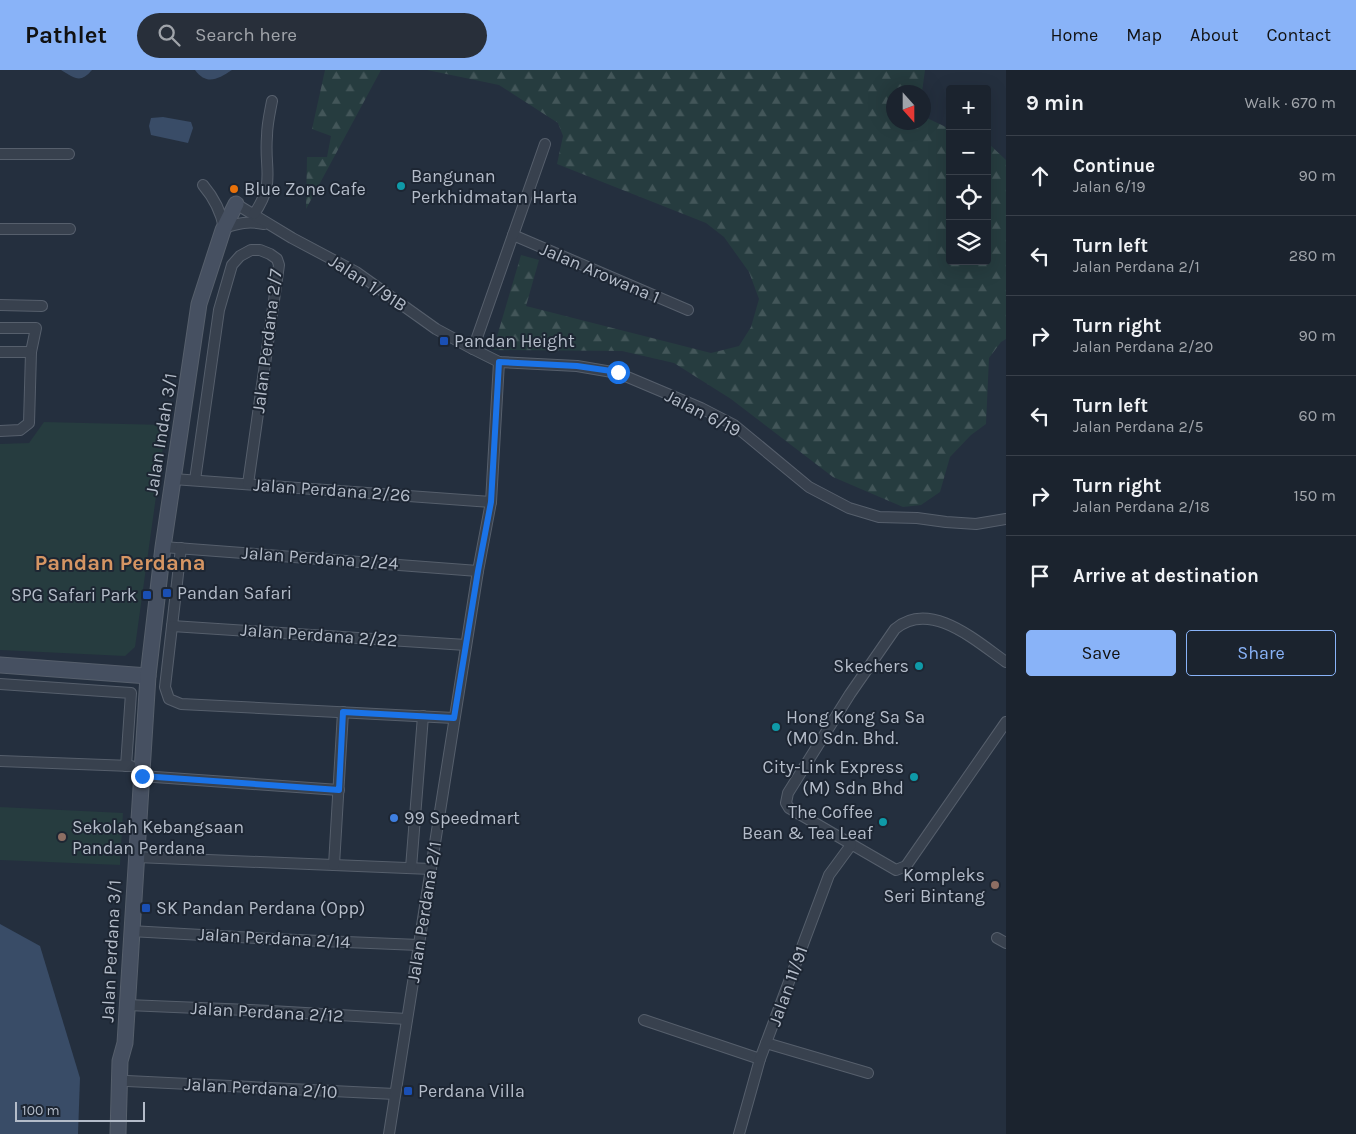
<!DOCTYPE html>
<meta charset="utf-8">
<style>
body{margin:0;font-family:Karla,sans-serif;background:#282f3a;color:#f1f3f6}
.controls{position:absolute;right:15px;top:15px;display:grid;overflow:hidden;border-radius:5px;box-shadow:0 5px 20px #0002}
.controls button{width:45px;height:45px;display:grid;place-items:center;padding:0;border:0;border-bottom:1px solid #39404a;background:#1b232e;color:#f1f3f6;font:25px sans-serif}
.compass{position:absolute;left:886px;top:15px;width:45px;height:45px;border-radius:50%;background:#1b232e;box-shadow:0 5px 20px #0002;rotate:159deg}
.scale{position:absolute;left:15px;bottom:12px;width:130px;box-sizing:border-box;padding-left:5px;border:2px solid #b4bcc9;border-top:0;font-size:14px;line-height:18px;white-space:nowrap;color:#b4bcc9;-webkit-text-stroke:4px #1d2633;paint-order:stroke}
.stop{position:absolute;width:15px;height:15px;margin:-11px;border:4px solid #1a73e8;border-radius:50%;background:#fff}
.stop.end{background:#1a73e8;border-color:#fff;box-shadow:0 1px 5px #0008}
.list{margin:0;padding:0;list-style:none}
h2{display:flex;justify-content:space-between;align-items:center;height:65px;margin:0;padding:0 20px;font-size:21px}
h2 small{font-size:16px;font-weight:400;color:#a0a4aa}
.list li{display:grid;grid-template-columns:32px 1fr auto;gap:15px;align-items:center;box-sizing:border-box;height:80px;padding:0 20px;border-top:1px solid #39404a}
.list b{display:block;font-size:19px;white-space:nowrap}
.list p{margin:0;font-size:16px;white-space:nowrap;color:#a0a4aa}
.list em{font-size:16px;font-style:normal;color:#a0a4aa}
.actions{display:flex;gap:10px;padding:15px 20px}
.actions a{flex:1;padding:11px 0;border:1px solid #89b3f8;border-radius:5px;text-align:center;font-size:18px;color:#89b3f8}
.actions .main{background:#89b3f8;color:#111}
.icon{flex:none;width:28px;height:28px;fill:none;stroke:currentColor;stroke-width:2;stroke-linecap:round;stroke-linejoin:round}
.map{position:relative;flex:none;width:1006px;height:1064px;overflow:hidden}
header{display:flex;align-items:center;gap:30px;box-sizing:border-box;height:70px;padding:0 25px;background:#89b3f8;color:#111}
header strong{font-size:24px}
nav{display:flex;gap:28px;margin-inline-start:auto;font-size:18px}
.search{width:350px;height:45px;background:#282f3a;display:flex;align-items:center;gap:12px;box-sizing:border-box;padding:0 18px;border-radius:28px;color:#a0a4aa;font-size:19px}
main{display:flex}
aside{flex:1;background:#1b232e}
.map>svg:first-child{display:block}
.forest{fill:url(#forest-firs)}
.pitch{fill:#263c3f}
.water{fill:#394c67}
.lines{fill:none;stroke-linecap:round;stroke-linejoin:round}
.street-casing{stroke:#565f6c;stroke-width:12}
.secondary-casing{stroke:#565f6c;stroke-width:17}
.street{stroke:#38414e;stroke-width:10}
.secondary{stroke:#465061;stroke-width:15}
.route{stroke:#1a73e8;stroke-width:6}
.culture-dot{fill:#0f9aa8;stroke:#1d2633;stroke-width:2}
.food-dot{fill:#e8710a;stroke:#1d2633;stroke-width:2}
.transit-dot{fill:#1a4fb4;stroke:#1d2633;stroke-width:2}
.shop-dot{fill:#3f7fe0;stroke:#1d2633;stroke-width:2}
.education-dot{fill:#8d6e63;stroke:#1d2633;stroke-width:2}
.labels{text-anchor:middle;stroke-width:4;stroke-linejoin:round;paint-order:stroke}
.poi-label{font-size:18px;fill:#b4bcc9;stroke:#1d2633;text-anchor:start}
.street-label{font-size:18px;fill:#b4bcc9;stroke:#1d2633}
.district-label{font-size:22px;font-weight:bold;fill:#d59563;stroke:#1d2633}
</style>
<header>
<strong>Pathlet</strong>
<div class="search"><svg class="icon" aria-label="search" viewBox="0 0 24 24"><circle cx="10" cy="10" r="6"/><path d="M15 15l6 6"/></svg>Search here</div>
<nav><a>Home</a><a>Map</a><a>About</a><a>Contact</a></nav>
</header>
<main>
<div class="map">
<svg width="1006" height="1064" viewBox="0 0 1006 1064">
<defs>
<pattern id="forest-firs" width="22" height="20" patternUnits="userSpaceOnUse" patternTransform="scale(1.25)"><rect width="22" height="20" fill="#263c3f"/><path d="M5 1l3.5 6h-7zM16 11l3.5 6h-7z" fill="#435659"/></pattern>
</defs>
<rect width="100%" height="100%" fill="#242f3e"/>
<g class="forest">
<polygon points="325,0 381,0 306,139 307,87 327,87 331,66 312,59"/>
<polygon points="427,0 925,0 922,22 894,22 894,52 924,52 924,33 927,48 950,59 950,191 987,191 987,72 1006,90 1006,269 1001,272 989,288 986,354 971,365 950,387 940,422 921,435 903,437 833,407 731,329 674,293 622,281 493,280 521,185 539,190 526,236 711,283 739,276 751,257 759,229 749,202 724,167 706,153 557,94 563,66 558,53 499,15"/>
</g>
<g class="pitch">
<polygon points="44,352 166,355 135,577 125,586 0,580 0,374 29,373"/>
<polygon points="0,737 123,743 120,795 0,790"/>
</g>
<g class="water">
<path d="M61 0H92C80 14 75 8 61 0Z"/>
<path d="M195 0H232C218 9 207 16 195 0Z"/>
<polygon points="163,47 191,52 193,58 188,73 151,65 149,56 151,48"/>
<polygon points="0,854 40,876 80,1008 78,1064 0,1064"/>
</g>
<g class="lines">
<defs>
<g id="street">
<polyline points="0,84 69,84"/>
<path d="M203 115C214 128 221 141 224 158 238 153 249 151 264 154"/>
<polyline points="236,134 292,168 356,202 436,259 473,279 499,292 577,296 618,303 701,338 734,355 809,417 849,438 879,447 917,448 946,452 976,454 1006,449"/>
<path d="M254 144C276 112 264 100 267 66 267 54 270 42 272 31"/>
<polyline points="0,159 70,159"/>
<polyline points="513,165 688,240"/>
<polyline points="0,235 42,236"/>
<polyline points="0,258 36,258 31,282 29,353 20,360 0,361"/>
<polyline points="473,279 545,74"/>
<polyline points="0,282 31,282"/>
<polyline points="173,409 491,432"/>
<polyline points="195,410 219,240 232,195 240,186 251,180 260,180 270,184 277,189 279,195 248,414"/>
<polyline points="163,477 478,501"/>
<polyline points="181,478 165,617 169,629 181,634 454,648"/>
<polyline points="172,556 466,575"/>
<path d="M1006 592C976 571 930 529 895 559L850 624 788 723 786 733 789 738 896 800 906 796 1006 652"/>
<polyline points="0,614 131,623 126,696"/>
<polyline points="0,691 131,696"/>
<polyline points="141,706 339,720"/>
<polyline points="136,787 431,799"/>
<polyline points="334,795 343,642"/>
<polyline points="411,798 423,646"/>
<polyline points="130,861 273,869 419,875"/>
<polyline points="997,868 1006,873"/>
<polyline points="127,935 271,941 407,949"/>
<polyline points="644,950 760,989"/>
<polyline points="766,973 868,1003"/>
<polyline points="127,1011 395,1024"/>
<polyline points="389,1064 478,501 491,432 499,292"/>
<polyline points="739,1064 760,989 829,805 851,775"/>
</g>
<g id="secondary">
<polyline points="0,595 148,606"/>
<polyline points="118,1064 120,991 125,973 148,606 163,477 199,234 223,160 236,134"/>
</g>
</defs>
<use href="#street" class="street-casing"/>
<use href="#secondary" class="secondary-casing"/>
<use href="#street" class="street"/>
<use href="#secondary" class="secondary"/>
</g>
<g class="lines">
<polyline class="route" points="142,706 339,720 343,642 454,648 478,501 491,432 499,292 577,296 618,302"/>
</g>
<g class="culture-dot">
<circle cx="401" cy="116" r="5"/>
<circle cx="919" cy="596" r="5"/>
<circle cx="776" cy="657" r="5"/>
<circle cx="914" cy="707" r="5"/>
<circle cx="883" cy="752" r="5"/>
</g>
<circle class="food-dot" cx="234" cy="119" r="5"/>
<g class="transit-dot">
<rect x="439" y="266" width="10" height="10" rx="2.5"/>
<rect x="162" y="518" width="10" height="10" rx="2.5"/>
<rect x="142" y="520" width="10" height="10" rx="2.5"/>
<rect x="141" y="833" width="10" height="10" rx="2.5"/>
<rect x="403" y="1016" width="10" height="10" rx="2.5"/>
</g>
<circle class="shop-dot" cx="394" cy="748" r="5"/>
<g class="education-dot">
<circle cx="62" cy="767" r="5"/>
<circle cx="995" cy="815" r="5"/>
</g>
<g class="labels">
<g class="poi-label">
<text x="411" y="112">Bangunan<tspan x="411" dy="21">Perkhidmatan Harta</tspan></text>
<text x="244" y="125">Blue Zone Cafe</text>
<text x="454" y="277">Pandan Height</text>
<text x="177" y="529">Pandan Safari</text>
<text x="137" y="531" text-anchor="end">SPG Safari Park</text>
<text x="909" y="602" text-anchor="end">Skechers</text>
<text x="786" y="653">Hong Kong Sa Sa<tspan x="786" dy="21">(M0 Sdn. Bhd.</tspan></text>
<text x="904" y="703" text-anchor="end">City-Link Express<tspan x="904" dy="21">(M) Sdn Bhd</tspan></text>
<text x="873" y="748" text-anchor="end">The Coffee<tspan x="873" dy="21">Bean &amp; Tea Leaf</tspan></text>
<text x="404" y="754">99 Speedmart</text>
<text x="72" y="763">Sekolah Kebangsaan<tspan x="72" dy="21">Pandan Perdana</tspan></text>
<text x="985" y="811" text-anchor="end">Kompleks<tspan x="985" dy="21">Seri Bintang</tspan></text>
<text x="156" y="844">SK Pandan Perdana (Opp)</text>
<text x="418" y="1027">Perdana Villa</text>
</g>
<g class="street-label">
<text transform="translate(600 203) rotate(23)" y="6">Jalan Arowana 1</text>
<text transform="translate(368 213) rotate(33)" y="6">Jalan 1/91B</text>
<text transform="translate(267 271) rotate(-83)" y="6">Jalan Perdana 2/7</text>
<text transform="translate(703 343) rotate(27)" y="6">Jalan 6/19</text>
<text transform="translate(161 364) rotate(-81)" y="6">Jalan Indah 3/1</text>
<text transform="translate(332 420) rotate(4)" y="6">Jalan Perdana 2/26</text>
<text transform="translate(320 488) rotate(4)" y="6">Jalan Perdana 2/24</text>
<text transform="translate(319 565) rotate(4)" y="6">Jalan Perdana 2/22</text>
<text transform="translate(424 842) rotate(-81)" y="6">Jalan Perdana 2/1</text>
<text transform="translate(274 868) rotate(3)" y="6">Jalan Perdana 2/14</text>
<text transform="translate(111 881) rotate(-87)" y="6">Jalan Perdana 3/1</text>
<text transform="translate(788 916) rotate(-70)" y="6">Jalan 11/91</text>
<text transform="translate(267 942) rotate(3)" y="6">Jalan Perdana 2/12</text>
<text transform="translate(261 1018) rotate(3)" y="6">Jalan Perdana 2/10</text>
</g>
<g class="district-label">
<text x="120" y="500">Pandan Perdana</text>
</g>
</g>
</svg>
<div class="controls">
<button>+</button>
<button>−</button>
<button><svg class="icon" aria-label="locate" viewBox="0 0 24 24"><circle cx="12" cy="12" r="6"/><path d="M12 2v4M12 18v4M2 12h4M18 12h4"/></svg></button>
<button><svg class="icon" aria-label="layers" viewBox="0 0 24 24"><path d="M12 4l9 5-9 5-9-5zM3 14l9 5 9-5"/></svg></button>
</div>
<svg class="compass" viewBox="-18 -18 36 36"><path d="M0-13l5 13h-10z" fill="#e53935"/><path d="M0 13l5-13h-10z" fill="#a0a4aa"/></svg>
<div class="scale">100 m</div>
<div class="stop" style="left:618px;top:302px"></div>
<div class="stop end" style="left:142px;top:706px"></div>
</div>
<aside>
<h2>9 min<small>Walk · 670 m</small></h2>
<ul class="list">
<li><svg class="icon" aria-label="ahead" viewBox="0 0 24 24"><path d="M12 20V5M6 11l6-6 6 6"/></svg><div><b>Continue</b><p>Jalan 6/19</p></div><em>90 m</em></li>
<li><svg class="icon" aria-label="left" viewBox="0 0 24 24"><path d="M17 20v-9H6M10 6l-5 5 5 5"/></svg><div><b>Turn left</b><p>Jalan Perdana 2/1</p></div><em>280 m</em></li>
<li><svg class="icon" aria-label="right" viewBox="0 0 24 24"><path d="M7 20v-9h11M14 6l5 5-5 5"/></svg><div><b>Turn right</b><p>Jalan Perdana 2/20</p></div><em>90 m</em></li>
<li><svg class="icon" aria-label="left" viewBox="0 0 24 24"><path d="M17 20v-9H6M10 6l-5 5 5 5"/></svg><div><b>Turn left</b><p>Jalan Perdana 2/5</p></div><em>60 m</em></li>
<li><svg class="icon" aria-label="right" viewBox="0 0 24 24"><path d="M7 20v-9h11M14 6l5 5-5 5"/></svg><div><b>Turn right</b><p>Jalan Perdana 2/18</p></div><em>150 m</em></li>
<li><svg class="icon" aria-label="arrive" viewBox="0 0 24 24"><path d="M6 21V4h12l-3 4 3 4H6"/></svg><div><b>Arrive at destination</b></div></li>
</ul>
<div class="actions"><a class="main">Save</a><a>Share</a></div>
</aside>
</main>
